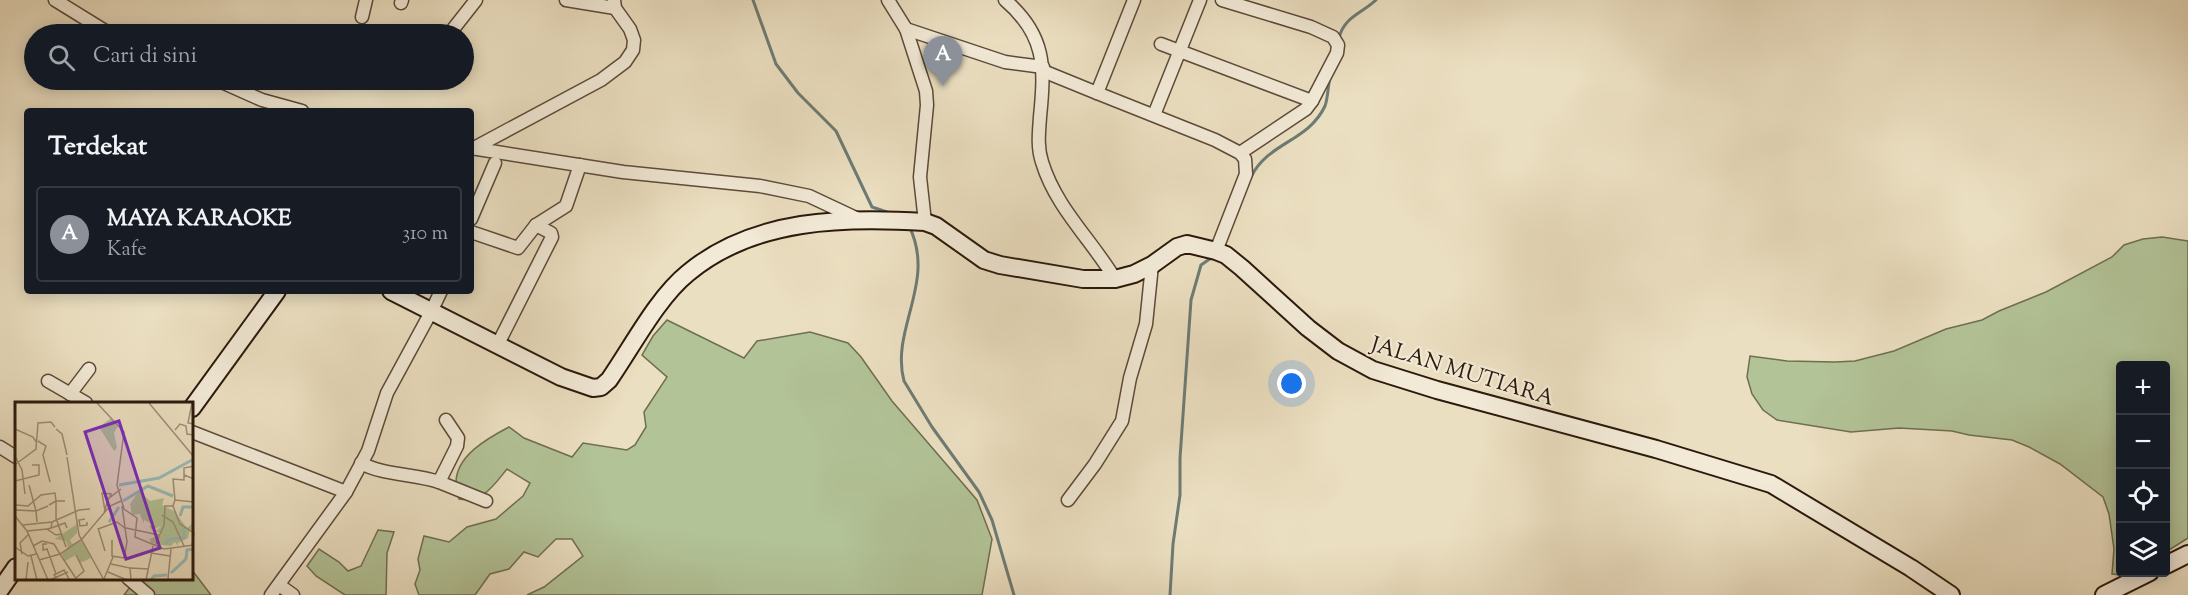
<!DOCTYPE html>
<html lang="id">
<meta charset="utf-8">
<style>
body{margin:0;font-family:"Sorts Mill Goudy",serif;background:#242831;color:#f1f3f6}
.controls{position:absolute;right:18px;bottom:18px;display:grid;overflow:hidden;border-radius:6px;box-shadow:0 3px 15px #0003}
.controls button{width:54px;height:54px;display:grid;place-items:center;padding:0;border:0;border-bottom:2px solid #363941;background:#171b24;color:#f1f3f6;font:30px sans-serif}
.you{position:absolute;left:1292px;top:384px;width:21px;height:21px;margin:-15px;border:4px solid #fff;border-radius:50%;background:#1a73e8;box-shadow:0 0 0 9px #1a73e833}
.badge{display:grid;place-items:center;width:39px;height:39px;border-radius:50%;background:#8c9099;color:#fff;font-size:20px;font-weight:700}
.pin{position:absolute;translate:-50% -50px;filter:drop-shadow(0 2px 3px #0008)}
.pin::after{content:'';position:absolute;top:32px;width:21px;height:18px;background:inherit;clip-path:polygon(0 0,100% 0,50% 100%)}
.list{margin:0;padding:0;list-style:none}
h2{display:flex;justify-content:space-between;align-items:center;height:78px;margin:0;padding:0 24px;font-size:26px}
h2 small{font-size:20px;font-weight:400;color:#9ea1a6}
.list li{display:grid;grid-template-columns:39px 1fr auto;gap:18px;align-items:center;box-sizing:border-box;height:96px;margin:0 12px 12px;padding:0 12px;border:2px solid #363941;border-radius:6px}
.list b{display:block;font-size:22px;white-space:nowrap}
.list p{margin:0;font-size:20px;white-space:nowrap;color:#9ea1a6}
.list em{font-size:20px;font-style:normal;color:#9ea1a6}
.icon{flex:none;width:33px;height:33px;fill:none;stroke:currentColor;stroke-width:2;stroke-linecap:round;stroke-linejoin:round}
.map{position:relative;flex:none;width:2188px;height:595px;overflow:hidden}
.search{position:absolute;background:#171b24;box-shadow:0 3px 15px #0003;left:24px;top:24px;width:450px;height:66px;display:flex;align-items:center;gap:15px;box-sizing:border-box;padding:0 21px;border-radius:33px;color:#9ea1a6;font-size:22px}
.panel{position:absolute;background:#171b24;box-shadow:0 3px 15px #0003;left:24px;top:108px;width:450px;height:186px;border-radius:6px}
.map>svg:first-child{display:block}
.green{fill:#b2c397;stroke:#6f6e52;stroke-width:1.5}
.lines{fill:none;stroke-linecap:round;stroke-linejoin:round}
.stream{stroke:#6d7b74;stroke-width:3}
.street-casing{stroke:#5c4a39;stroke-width:15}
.secondary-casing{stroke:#2c190c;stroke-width:20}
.street{stroke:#f2ead7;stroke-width:12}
.secondary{stroke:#f2ead7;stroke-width:16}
.labels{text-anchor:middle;stroke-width:4.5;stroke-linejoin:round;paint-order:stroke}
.street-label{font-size:22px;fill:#2c190c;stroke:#f2ead7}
.inset-river{fill:none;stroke:#99bcb9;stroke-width:3}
.inset-road{fill:none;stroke:#9f9079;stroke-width:1.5}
.view{fill:#7b2cbf;fill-opacity:0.15;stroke:#7b2cbf;stroke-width:3}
.inset-edge{fill:none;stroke:#2c190c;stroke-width:3}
</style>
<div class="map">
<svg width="2188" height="595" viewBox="0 0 2188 595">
<rect width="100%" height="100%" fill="#ebdfc1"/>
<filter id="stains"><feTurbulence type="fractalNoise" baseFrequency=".00333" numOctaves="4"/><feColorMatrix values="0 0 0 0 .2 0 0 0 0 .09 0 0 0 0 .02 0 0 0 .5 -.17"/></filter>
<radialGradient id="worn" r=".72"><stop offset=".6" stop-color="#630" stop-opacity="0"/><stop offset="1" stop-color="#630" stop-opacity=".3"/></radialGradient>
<g class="green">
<polygon points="2162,237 2188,241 2188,538 2166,552 2166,366 2120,366 2120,572 2127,573 2122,575 2112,574 2114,549 2109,514 2103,497 2060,464 2029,447 2012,440 1969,435 1952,431 1899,428 1851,432 1777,420 1763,410 1752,394 1747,377 1750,356 1787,361 1835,362 1855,361 1894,351 1946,329 1982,320 1999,311 2046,292 2112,257 2124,245 2143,239"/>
<path d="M667 320 744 358 757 341 810 332 848 343 861 357 892 401 977 500 992 539 982 595H527L544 587 583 556 572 539H556L538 557 524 552 509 569 490 574 475 595H419L415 584 420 570 418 559 424 536 449 542 467 527 496 519 523 496 530 483 507 469C493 486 483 503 459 499 458 494 456 489 456 484 455 456 488 438 509 427L524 438 572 457 583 443 627 450 635 445 646 427 644 412 667 377 642 355 653 336Z"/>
<polygon points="378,530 394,532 387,553 386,595 345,595 316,576 307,566 319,549 339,562 348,571 361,566"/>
<polygon points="192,570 211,595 124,595 136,579 192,578"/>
</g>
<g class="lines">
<g class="stream">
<polyline points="753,0 776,64 798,93 836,131 872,207 890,213"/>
<path d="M1339 38C1344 17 1361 14 1376 0"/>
<path d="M1251 177C1268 142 1308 142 1325 106 1328 98 1328 86 1330 77"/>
<path d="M909 226C937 282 890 329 904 381L932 427 979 492 992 520 1014 595"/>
<polyline points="1170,595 1173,544 1180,495 1180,458 1191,300 1201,265 1214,256"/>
</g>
<defs>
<g id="street">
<polyline points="55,0 110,34"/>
<polyline points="566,0 615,8"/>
<polyline points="888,0 906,29 926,91 927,105 920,177 925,222"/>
<path d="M1005 0C1046 35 1045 67 1040 117 1039 132 1037 147 1042 162 1056 208 1091 239 1115 279"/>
<polyline points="1222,0 1311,27 1333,37 1338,45 1337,53 1312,101"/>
<polyline points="401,3 402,0"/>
<polyline points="362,17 366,0"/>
<polyline points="906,29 1005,62 1043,67"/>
<polyline points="452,34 454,28 476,0"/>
<polyline points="1161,44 1312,101 1306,109 1240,153"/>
<polyline points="1043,71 1097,93 1134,0"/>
<polyline points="217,80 262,100 302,111"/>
<polyline points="1097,93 1215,140 1240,153 1245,159 1246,174 1216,251"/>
<polyline points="1154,115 1200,0"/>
<polyline points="471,148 623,172 760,186 809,196 858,219"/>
<polyline points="472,149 601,80 625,62 633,50 634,40 630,29 615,8 614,0"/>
<polyline points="471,219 495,163"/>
<polyline points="471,232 518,248 536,225 566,206 580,165"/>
<polyline points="497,346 552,237 551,233 536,225"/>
<polyline points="48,381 86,403"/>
<polyline points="70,394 89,369"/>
<polyline points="446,420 458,438 457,446 439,482 486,501"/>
<polyline points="192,432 346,492"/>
<polyline points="0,447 16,457"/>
<path d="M361 463C382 475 415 474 439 482"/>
<polyline points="1068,500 1095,464 1122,421 1130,378 1146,324 1152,265"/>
<polyline points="128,578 148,595"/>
<polyline points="279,585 293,595"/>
<polyline points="271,595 346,492 368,451 387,393 431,312 441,291"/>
</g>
<g id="secondary">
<path d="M391 291 561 377 593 388 601 387 609 380C632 347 657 298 688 273 754 218 845 217 925 222L936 226 984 260 1000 265 1083 279H1115L1134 274 1152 265 1177 247 1187 244 1216 251 1226 255 1242 268 1308 328 1338 351 1373 370 1437 390 1656 449 1771 484 1911 568 1951 595"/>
<polyline points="192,408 277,291"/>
<polyline points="2166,565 2188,554"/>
<polyline points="0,590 16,567"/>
<polyline points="2104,595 2150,572"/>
</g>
</defs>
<use href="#street" class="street-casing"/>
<use href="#secondary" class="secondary-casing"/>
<use href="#street" class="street"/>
<use href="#secondary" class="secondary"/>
</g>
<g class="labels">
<g class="street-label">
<text transform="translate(1463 370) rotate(17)" y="8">JALAN MUTIARA</text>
</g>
</g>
<g transform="translate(15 402)">
<rect width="178" height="178" fill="#ebdfc1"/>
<path d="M96 16 103 24 99 31 102 46 99 49 84 25ZM124 89 135 99 149 96 147 103 159 109 172 126 178 121V130L175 127 173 136 163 141V144L160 140 156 144 146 143 144 139 137 142 134 137 147 133 141 129 146 124 137 128 134 124 140 123 129 118V122L125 112 117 113 115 102ZM62 122V131L55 138 57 142 66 138 76 156 65 161 61 153 50 159 47 152 53 145 51 139 40 137Z" fill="#b2c397"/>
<path class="inset-river" d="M104 83 144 76 177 58M108 99 133 84 158 94M165 114 168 105H179M94 120 104 105M150 142 155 137 169 136V126M156 171 171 157 172 148 179 147M136 178 139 174 152 173"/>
<path class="inset-road" d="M82 1 109 30 102 83 109 107 122 116 120 135 149 147 179 143M134 1 179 55M177 1 173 21 179 22M0 27 18 35 22 41M41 27 47 32 52 53M160 28 165 22 171 24 172 32 179 33M23 39 31 44 28 53 35 80M0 54 7 68 10 92M52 55 64 133 89 178M1 62 21 47 23 21 36 20 40 25M179 64 169 66V73L179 77M0 79 24 73V63H17M14 83 21 109 33 104M160 98 158 77 169 78V73M50 99H41V116L51 145M1 103 13 104 26 93 40 91 41 99 34 103M158 104 165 122 179 131 177 143M0 108 21 109 22 120M90 109 87 91 96 92 95 95M89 111 93 97 106 87M147 113 158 120 169 144M0 114 12 129 33 178M70 117 64 118 65 124 72 123V120M37 120 36 126 50 121 52 126M8 123 37 120 64 108 75 107M36 126 32 127 41 133 47 132M83 126 90 149M111 126 144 133M83 127 102 120 111 127M12 129 32 127M97 138V154L109 156 112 140 107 104M32 142H28V148L32 147 35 155M18 144 27 139 39 142 45 152M140 144 149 123 150 104H158L160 98 179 100M0 145 13 154 21 152M136 151 155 154M7 152 5 141 14 132M45 152 62 178M61 153 69 169 61 176M16 154 22 178M35 155 41 172M24 158 45 152 67 137 95 104 106 99M96 162 115 166 116 178M115 166 134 167M93 170 112 178M41 175 39 173 49 168 54 177M89 177 98 155M153 177 156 147M11 178 13 160M35 178 53 170M131 178 138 144"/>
<path class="view" d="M104 19 145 146 111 157 70 30Z"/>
<rect width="178" height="178" class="inset-edge"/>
</g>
<rect width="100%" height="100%" filter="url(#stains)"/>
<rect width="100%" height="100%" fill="url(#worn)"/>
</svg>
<div class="controls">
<button>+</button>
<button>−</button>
<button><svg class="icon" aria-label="locate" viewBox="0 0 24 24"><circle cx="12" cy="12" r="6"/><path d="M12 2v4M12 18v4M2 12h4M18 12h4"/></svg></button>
<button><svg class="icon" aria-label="layers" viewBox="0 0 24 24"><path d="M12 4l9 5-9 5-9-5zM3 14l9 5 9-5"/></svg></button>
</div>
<div class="you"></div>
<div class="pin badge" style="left:943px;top:86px">A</div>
<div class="search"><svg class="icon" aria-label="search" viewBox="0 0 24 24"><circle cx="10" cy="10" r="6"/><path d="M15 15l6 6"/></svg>Cari di sini</div>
<section class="panel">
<h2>Terdekat<small></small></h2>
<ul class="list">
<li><span class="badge">A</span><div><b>MAYA KARAOKE</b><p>Kafe</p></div><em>310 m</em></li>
</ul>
</section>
</div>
